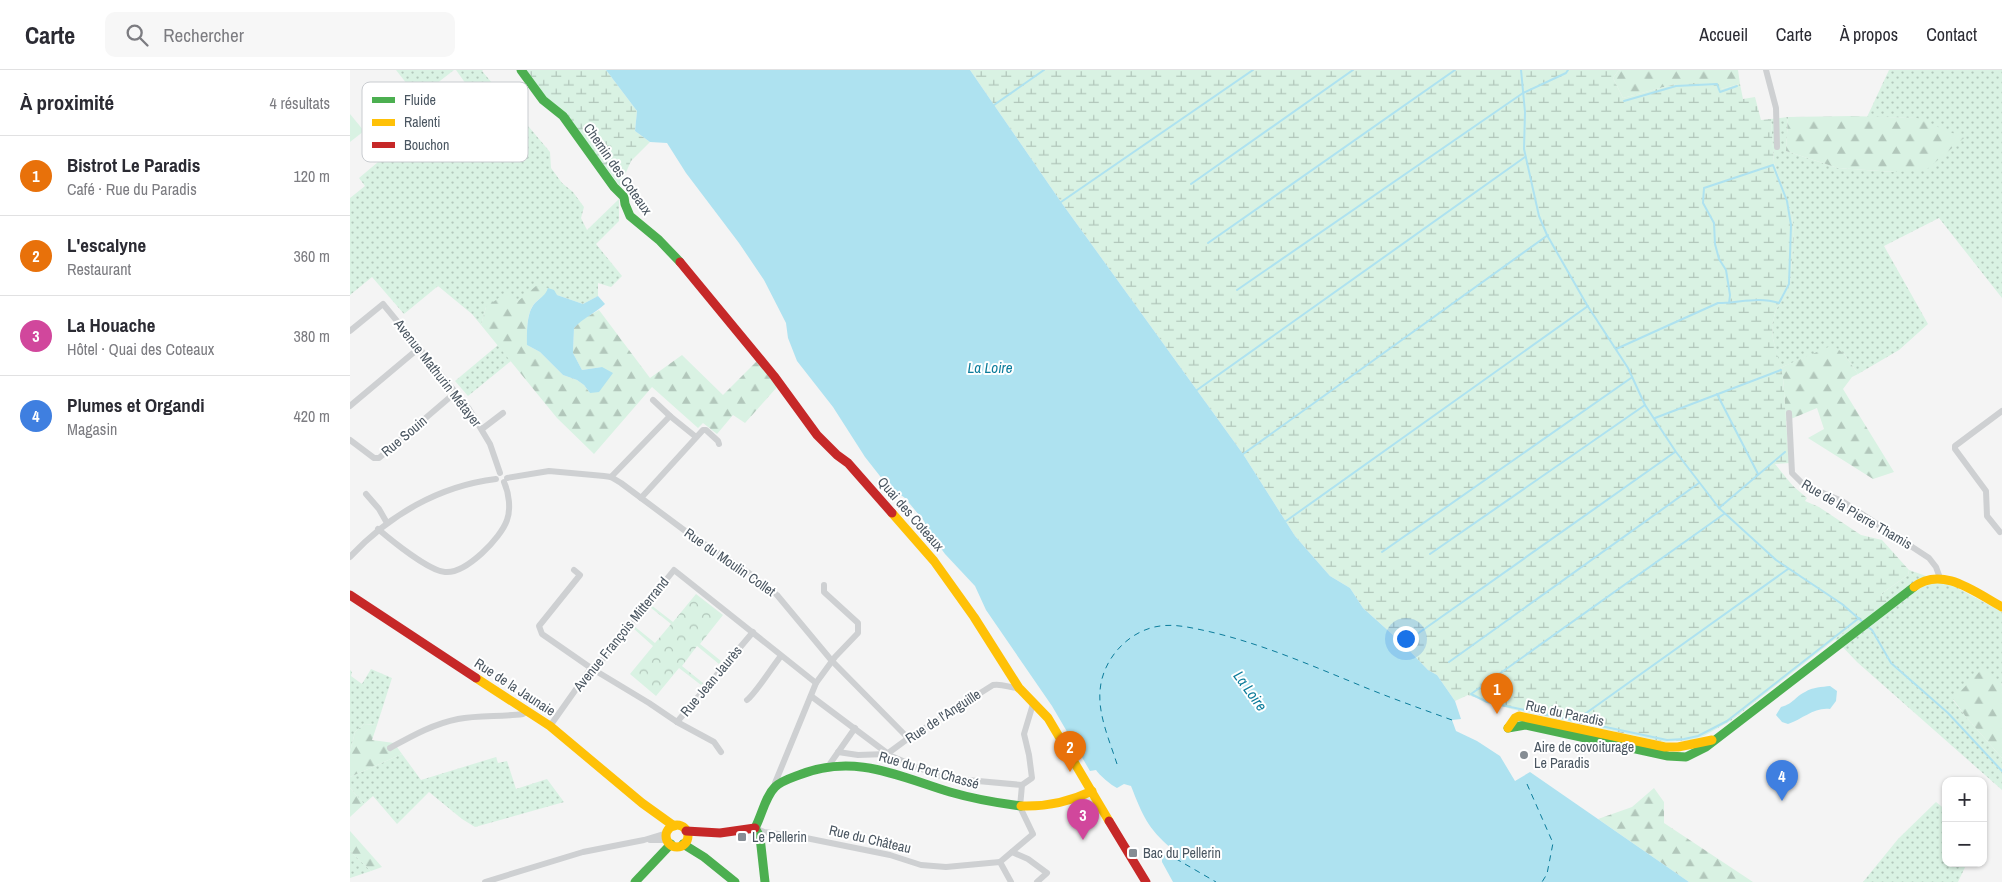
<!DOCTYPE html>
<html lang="fr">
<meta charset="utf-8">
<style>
body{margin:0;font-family:"Archivo Narrow",sans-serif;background:#f7f7f7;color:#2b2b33}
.controls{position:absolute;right:15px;bottom:15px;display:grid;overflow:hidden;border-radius:10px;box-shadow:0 1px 4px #0004}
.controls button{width:45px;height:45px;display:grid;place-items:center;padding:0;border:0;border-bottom:1px solid #e1e1e2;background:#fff;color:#2b2b33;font:25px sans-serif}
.you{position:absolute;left:1055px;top:568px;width:18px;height:18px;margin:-12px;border:4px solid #fff;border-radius:50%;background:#1a73e8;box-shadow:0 0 0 8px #1a73e833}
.badge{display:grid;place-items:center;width:32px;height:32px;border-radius:50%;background:#1a73e8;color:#fff;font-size:16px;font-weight:700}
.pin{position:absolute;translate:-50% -41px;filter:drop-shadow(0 1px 2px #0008)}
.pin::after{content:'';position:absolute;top:26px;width:18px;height:15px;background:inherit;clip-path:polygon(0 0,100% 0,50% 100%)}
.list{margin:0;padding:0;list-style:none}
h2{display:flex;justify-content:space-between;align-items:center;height:65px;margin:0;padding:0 20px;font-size:21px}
h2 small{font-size:16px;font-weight:400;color:#7c7c81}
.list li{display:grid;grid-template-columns:32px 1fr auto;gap:15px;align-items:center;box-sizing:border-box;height:80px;padding:0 20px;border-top:1px solid #e1e1e2}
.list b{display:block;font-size:19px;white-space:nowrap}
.list p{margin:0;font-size:16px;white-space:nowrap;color:#7c7c81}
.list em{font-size:16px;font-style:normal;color:#7c7c81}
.icon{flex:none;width:28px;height:28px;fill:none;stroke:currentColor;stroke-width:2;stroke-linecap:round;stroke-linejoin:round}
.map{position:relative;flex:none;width:1652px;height:812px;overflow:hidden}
header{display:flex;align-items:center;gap:30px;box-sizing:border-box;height:70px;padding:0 25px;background:#fff;border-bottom:1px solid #e1e1e2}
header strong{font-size:24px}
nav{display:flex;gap:28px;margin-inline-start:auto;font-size:18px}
.search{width:350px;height:45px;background:#f7f7f7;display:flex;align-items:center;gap:12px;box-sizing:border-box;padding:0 18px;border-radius:10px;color:#7c7c81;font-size:19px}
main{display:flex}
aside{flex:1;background:#fff}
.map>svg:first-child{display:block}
.grass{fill:url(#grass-dots)}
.forest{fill:url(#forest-firs)}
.wetland{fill:url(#wetland-marsh)}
.park{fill:url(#park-crowns)}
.pitch{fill:#d9f2e3}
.water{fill:#aee2f0}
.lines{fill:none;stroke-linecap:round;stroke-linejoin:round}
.stream{stroke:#aee2f0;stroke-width:2}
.ferry{stroke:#0c7c9b;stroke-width:1;stroke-dasharray:6 5;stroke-linecap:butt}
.street{stroke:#ced0d2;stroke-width:6}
.fast{stroke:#4caf50;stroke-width:9}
.slow{stroke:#ffc107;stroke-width:9}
.jam{stroke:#c62828;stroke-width:9}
.poi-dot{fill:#868d94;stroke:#fff;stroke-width:2}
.labels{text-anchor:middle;stroke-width:4;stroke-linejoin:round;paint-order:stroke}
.street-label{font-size:14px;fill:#4a5661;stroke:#fff}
.poi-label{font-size:14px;fill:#4a5661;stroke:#fff;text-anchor:start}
.water-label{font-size:15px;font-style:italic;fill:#0c7c9b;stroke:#fff}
.key{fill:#fff;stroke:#c9ccd0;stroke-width:1}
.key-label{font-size:14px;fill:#4a5661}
</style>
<header>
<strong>Carte</strong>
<div class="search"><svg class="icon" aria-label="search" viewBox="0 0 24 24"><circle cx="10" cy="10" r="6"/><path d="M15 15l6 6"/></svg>Rechercher</div>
<nav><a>Accueil</a><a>Carte</a><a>À propos</a><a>Contact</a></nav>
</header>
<main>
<aside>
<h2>À proximité<small>4 résultats</small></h2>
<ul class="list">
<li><span class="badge" style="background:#e8710a">1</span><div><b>Bistrot Le Paradis</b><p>Café · Rue du Paradis</p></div><em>120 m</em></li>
<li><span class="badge" style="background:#e8710a">2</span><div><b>L'escalyne</b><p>Restaurant</p></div><em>360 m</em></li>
<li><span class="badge" style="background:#d1479c">3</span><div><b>La Houache</b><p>Hôtel · Quai des Coteaux</p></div><em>380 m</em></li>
<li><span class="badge" style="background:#3f7fe0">4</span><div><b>Plumes et Organdi</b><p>Magasin</p></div><em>420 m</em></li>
</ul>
</aside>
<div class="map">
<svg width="1652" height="812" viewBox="0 0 1652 812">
<defs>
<pattern id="grass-dots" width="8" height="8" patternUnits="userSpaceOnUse" patternTransform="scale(1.25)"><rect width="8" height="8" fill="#d9f2e3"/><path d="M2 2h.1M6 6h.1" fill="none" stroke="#b2c7bb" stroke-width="1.8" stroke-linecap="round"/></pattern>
<pattern id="forest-firs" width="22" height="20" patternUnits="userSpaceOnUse" patternTransform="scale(1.25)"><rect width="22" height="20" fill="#d9f2e3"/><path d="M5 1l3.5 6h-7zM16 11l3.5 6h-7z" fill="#b2c7bb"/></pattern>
<pattern id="wetland-marsh" width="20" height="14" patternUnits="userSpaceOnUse" patternTransform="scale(1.25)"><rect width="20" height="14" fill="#d9f2e3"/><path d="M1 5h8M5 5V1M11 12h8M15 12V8" fill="none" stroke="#b2c7bb"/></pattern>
<pattern id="park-crowns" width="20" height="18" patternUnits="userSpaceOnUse" patternTransform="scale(1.25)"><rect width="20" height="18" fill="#d9f2e3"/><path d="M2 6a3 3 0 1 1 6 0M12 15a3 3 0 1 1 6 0" fill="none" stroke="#b2c7bb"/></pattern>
</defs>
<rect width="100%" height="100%" fill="#f4f4f4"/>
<g class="grass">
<polygon points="46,0 104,0 68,28"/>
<polygon points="106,0 133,0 132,1 200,82 201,98 212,113 223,122 234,137 231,148 237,160 269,129 269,151 246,174 272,206 261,217 248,213 248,226 233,234 207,225 136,237 131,255 122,244 88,216 54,244 22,207 0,225 0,128 15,116 9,108 34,87 31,84 116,14"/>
<polygon points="1539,0 1652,0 1652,228 1589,148 1534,176 1578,254 1549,280 1508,304 1494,284 1483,276 1430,298 1423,269 1422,255 1426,240 1440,214 1444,163 1442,145 1424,93 1421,49 1438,47 1436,81 1488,98 1544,102 1567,48 1517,47"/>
<polygon points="148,275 161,291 118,326 105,311"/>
<polygon points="1559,500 1602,515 1652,542 1652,616 1651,613 1603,630 1616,647 1652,688 1652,720 1507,592 1485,569 1507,552 1538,532 1531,524 1558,505"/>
<polygon points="21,599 42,608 27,655 14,654 5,662 0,682 0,600 2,602 1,606 12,614"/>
<polygon points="52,684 71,710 146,687 148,693 157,691 166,719 197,709 214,732 125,757 112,749 79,722 47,754 23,726 14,734 0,718 0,707"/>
<polygon points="1586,732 1596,740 1596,793 1617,793 1608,812 1513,812 1548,769"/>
<polygon points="0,781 21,801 0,808"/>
</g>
<g class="forest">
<polygon points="1271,0 1388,0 1390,14 1371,19 1325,14 1273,28 1263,8 1268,1"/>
<polygon points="1501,46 1567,48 1614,68 1576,100 1544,102 1488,98 1436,81 1438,47"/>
<path d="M186 216 198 218C194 227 189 228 184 234 176 244 177 263 177 275L190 282 213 305 227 310 234 315 240 323 252 297 232 300 223 283 224 258 231 250 249 240 300 308 332 285 373 325 407 291 428 316 395 353 383 345 367 364 353 353 348 358 302 317 244 384 207 348 131 255 136 237 156 223 167 232Z"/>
<polygon points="1483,275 1494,284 1508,304 1502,307 1493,319 1544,402 1523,409 1458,368 1474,359 1467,338 1436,351 1433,307 1430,298"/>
<polygon points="1632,599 1651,613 1652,616 1652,688 1616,647 1603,629"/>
<polygon points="14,654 27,655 22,670 44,673 52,684 0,707 0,682 5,662"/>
<polygon points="0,718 14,734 0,747"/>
<polygon points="1304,718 1314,732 1314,753 1403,812 1339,812 1248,749 1282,737"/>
<polygon points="0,761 32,797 21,801 0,781"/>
</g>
<g class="wetland">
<polygon points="175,0 256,0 287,41 285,61 300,72 281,91 270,116 217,47 197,29"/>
<polygon points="620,0 1271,0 1268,1 1263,8 1273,28 1325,14 1367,12 1371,19 1390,14 1393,29 1405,27 1411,50 1421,49 1424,93 1442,145 1444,163 1440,214 1426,240 1422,255 1423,269 1433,307 1439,393 1425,394 1443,416 1457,428 1455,431 1469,437 1511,465 1532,470 1559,500 1558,505 1531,524 1539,533 1511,555 1507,552 1382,650 1354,666 1341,670 1314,672 1161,639 1118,625 1105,631 1087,605 1078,600 1053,574 1013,538 1000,518 980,506 945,466 893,384 711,132"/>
</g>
<polygon class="park" points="346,524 373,545 350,574 371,591 369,594 347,576 332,596 353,613 351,615 329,598 306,626 280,604 303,576 283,558 284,556 305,573 321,554 300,537 301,535 323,552"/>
<polygon class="pitch" points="0,44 14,61 0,72"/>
<g class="water">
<path d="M256 0H620L711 132 893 384 945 466 980 506 1000 518 1013 538 1053 574 1078 600 1087 605 1105 631 1111 649 1102 650 1106 661 1127 671 1150 686 1165 711 1180 702 1339 812H823L812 792V788L821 778C798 759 792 744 781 716L774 714 767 718C761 715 749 705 746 700L740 701 702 636 636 540 625 516 595 484 577 459 574 451 555 428 537 415 515 387 483 337 447 291 438 268 436 253 414 210 389 173 336 103 317 73 300 72 285 61 287 41Z"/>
<path d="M198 218 204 220 207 225 233 234 248 226 255 234C245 243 233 248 224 258L223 283 232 300 252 297 263 303 249 322 240 323 234 315 227 310 213 305 190 282 177 275C177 263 176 243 185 233 191 227 195 226 198 218Z"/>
<path d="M1480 616 1487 621 1486 631 1480 639C1464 637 1453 649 1438 654L1432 652 1426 645 1431 637C1445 633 1444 627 1455 622 1463 617 1472 617 1480 616Z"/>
</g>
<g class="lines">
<g class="stream">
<polyline points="1171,0 1175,42 1174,79 1189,146 1197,165 1237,235 1278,298 1295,335 1326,382 1369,438 1426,490 1492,534 1514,553"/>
<polyline points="1274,31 1326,16 1367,14 1370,22 1387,16"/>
<polyline points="644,35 694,0"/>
<polyline points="841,114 1003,0"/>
<polyline points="711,132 903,0"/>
<polyline points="858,173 1105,0"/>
<polyline points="887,220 1173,23 1216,3 1218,0"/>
<path d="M1266 279 1368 233C1389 233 1408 226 1429 233L1439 214 1441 155 1437 131 1423 95 1354 118 1353 133 1364 153 1365 174 1369 189 1376 200 1380 225 1379 233"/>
<polyline points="847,320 1175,87"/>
<polyline points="1367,324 1408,404"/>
<polyline points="1305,348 1431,300"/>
<polyline points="893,384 1198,165"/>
<polyline points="1369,438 1435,382"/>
<polyline points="1374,444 1121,624 1137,632 1317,670 1334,669 1348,666 1377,651 1509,548"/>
<polyline points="936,451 1238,236"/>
<polyline points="1032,482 1281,308"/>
<polyline points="1080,484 1295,335"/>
<polyline points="1517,556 1522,560 1541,593 1598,643 1652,701"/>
<polyline points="1053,574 1325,382"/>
<polyline points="1099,592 1349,413"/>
<polyline points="1225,651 1438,499"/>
</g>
<g class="ferry">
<path d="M767 694C760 672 748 645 750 621 752 589 779 560 810 556 824 554 838 557 852 560 904 571 953 592 1002 612 1035 626 1069 638 1102 650"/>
<polyline points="1177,714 1203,773 1197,804 1192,812"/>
<polyline points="816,783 866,812"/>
</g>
<g class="street">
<polyline points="1416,0 1426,38 1427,77"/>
<polyline points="0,261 33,234 119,339 140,374 150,403"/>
<polyline points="303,330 320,346"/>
<polyline points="0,336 69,278"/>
<polyline points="1439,343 1442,403 1454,415 1492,431 1579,488 1586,497 1590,508"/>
<polyline points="132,359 153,343"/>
<polyline points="0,370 24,388 29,388 106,322"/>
<polyline points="261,407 320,346 346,367"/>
<polyline points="157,408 199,401 254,406 261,407 271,413 342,466 399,503 427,525 482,591 558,668"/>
<polyline points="16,424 29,439 37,453"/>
<polyline points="291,428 353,360 356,360 368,371 369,374"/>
<path d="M28 459C41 470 79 501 95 502 116 504 151 468 157 450 161 439 159 423 154 412"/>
<polyline points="1650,462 1637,446 1636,421 1605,379 1605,376 1652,341"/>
<path d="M0 487C39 445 89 416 146 409"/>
<polyline points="224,500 230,505 189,556 192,564 241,598 299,633 327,652 403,562"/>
<polyline points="461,626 541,686 586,705 617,710 672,715"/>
<path d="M397 630C406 623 422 597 431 586"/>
<polyline points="327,652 364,672 371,682"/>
<polyline points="200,656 241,598 247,596 253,589 324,500 466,613"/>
<path d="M40 678C62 666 83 654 108 649 129 645 152 647 173 644L178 641"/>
<path d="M488 682 508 685 537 684 556 670 643 615C653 613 661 619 669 618"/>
<polyline points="477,698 505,658"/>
<polyline points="426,716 425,713 466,613 485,587 508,563 508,553 474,522 474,515"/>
<polyline points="405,758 414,762 456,768 540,785 571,795 596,797 650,792 661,812"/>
<polyline points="300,770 317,770"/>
<polyline points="662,782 678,789 697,803 687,812"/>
<polyline points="650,792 683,764 670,737 672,715 682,708 679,685 674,664 683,634"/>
<polyline points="135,812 233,782 294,770 317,763"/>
</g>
<g class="fast">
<polyline points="171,0 193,30 213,46 264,117 274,127 275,134 280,146 309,170 330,192"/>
<polyline points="1158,658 1176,655 1318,686 1336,687 1356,677 1564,517"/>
<path d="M405 758C412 745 415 727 425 717 431 711 441 708 449 705 504 683 548 706 600 722 624 729 647 733 671 736"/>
<polyline points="405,758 410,767 415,812"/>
<polyline points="333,774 354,787 385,812"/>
<polyline points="285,812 321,774"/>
</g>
<g class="slow">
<polyline points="542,443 584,491 624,547 669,618 698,648 759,751"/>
<path d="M1564 517C1592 495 1626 523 1652 537"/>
<polyline points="126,608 200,656 292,733 324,756"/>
<polyline points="1158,658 1165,648 1169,646 1315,677 1328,677 1362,670"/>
<path d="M671 736C697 737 719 732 742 721"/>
<circle cx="327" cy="766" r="11"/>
</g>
<g class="jam">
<polyline points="330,192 424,306 467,365 487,385 498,393 542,443"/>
<polyline points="0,525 126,608"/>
<polyline points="759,751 796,812"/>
<polyline points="336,761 370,763 405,758"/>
</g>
</g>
<g class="poi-dot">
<circle cx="1174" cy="685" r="5"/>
<rect x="387" y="762" width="10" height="10" rx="2.5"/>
<rect x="778" y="778" width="10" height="10" rx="2.5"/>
</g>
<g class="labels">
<g class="street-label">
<text transform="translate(268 99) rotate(55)" y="5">Chemin des Coteaux</text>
<text transform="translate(88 303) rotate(52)" y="5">Avenue Mathurin Métayer</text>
<text transform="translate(54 366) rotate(-40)" y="5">Rue Souin</text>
<text transform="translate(561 444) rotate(49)" y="5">Quai des Coteaux</text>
<text transform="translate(1507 444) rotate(30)" y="5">Rue de la Pierre Thamis</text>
<text transform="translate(380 492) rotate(35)" y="5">Rue du Moulin Collet</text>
<text transform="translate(271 564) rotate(-51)" y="5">Avenue François Mitterrand</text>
<text transform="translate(361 611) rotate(-50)" y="5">Rue Jean Jaurès</text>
<text transform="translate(165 617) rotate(33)" y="5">Rue de la Jaunaie</text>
<text transform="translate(1215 643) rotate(12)" y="5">Rue du Paradis</text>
<text transform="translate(593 646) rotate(-33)" y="5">Rue de l'Anguille</text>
<text transform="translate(579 700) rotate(16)" y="5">Rue du Port Chassé</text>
<text transform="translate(520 769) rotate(13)" y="5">Rue du Château</text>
</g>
<g class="poi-label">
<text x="1184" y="682">Aire de covoiturage<tspan x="1184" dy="16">Le Paradis</tspan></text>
<text x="402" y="772">Le Pellerin</text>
<text x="793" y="788">Bac du Pellerin</text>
</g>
<g class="water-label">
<text x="640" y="303">La Loire</text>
<text transform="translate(900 621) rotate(54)" y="5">La Loire</text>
</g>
</g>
<rect x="12" y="12" width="166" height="80" rx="8" class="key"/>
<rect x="22" y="27" width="23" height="6" fill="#4caf50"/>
<rect x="22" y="49" width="23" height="7" fill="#ffc107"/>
<rect x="22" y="72" width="23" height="6" fill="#c62828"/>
<g class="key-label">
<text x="54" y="35">Fluide</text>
<text x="54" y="57">Ralenti</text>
<text x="54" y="80">Bouchon</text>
</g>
</svg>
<div class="controls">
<button>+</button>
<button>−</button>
</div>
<div class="you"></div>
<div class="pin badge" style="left:1147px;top:644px;background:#e8710a">1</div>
<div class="pin badge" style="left:720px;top:702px;background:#e8710a">2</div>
<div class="pin badge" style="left:733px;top:770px;background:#d1479c">3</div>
<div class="pin badge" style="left:1432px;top:731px;background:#3f7fe0">4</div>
</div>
</main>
